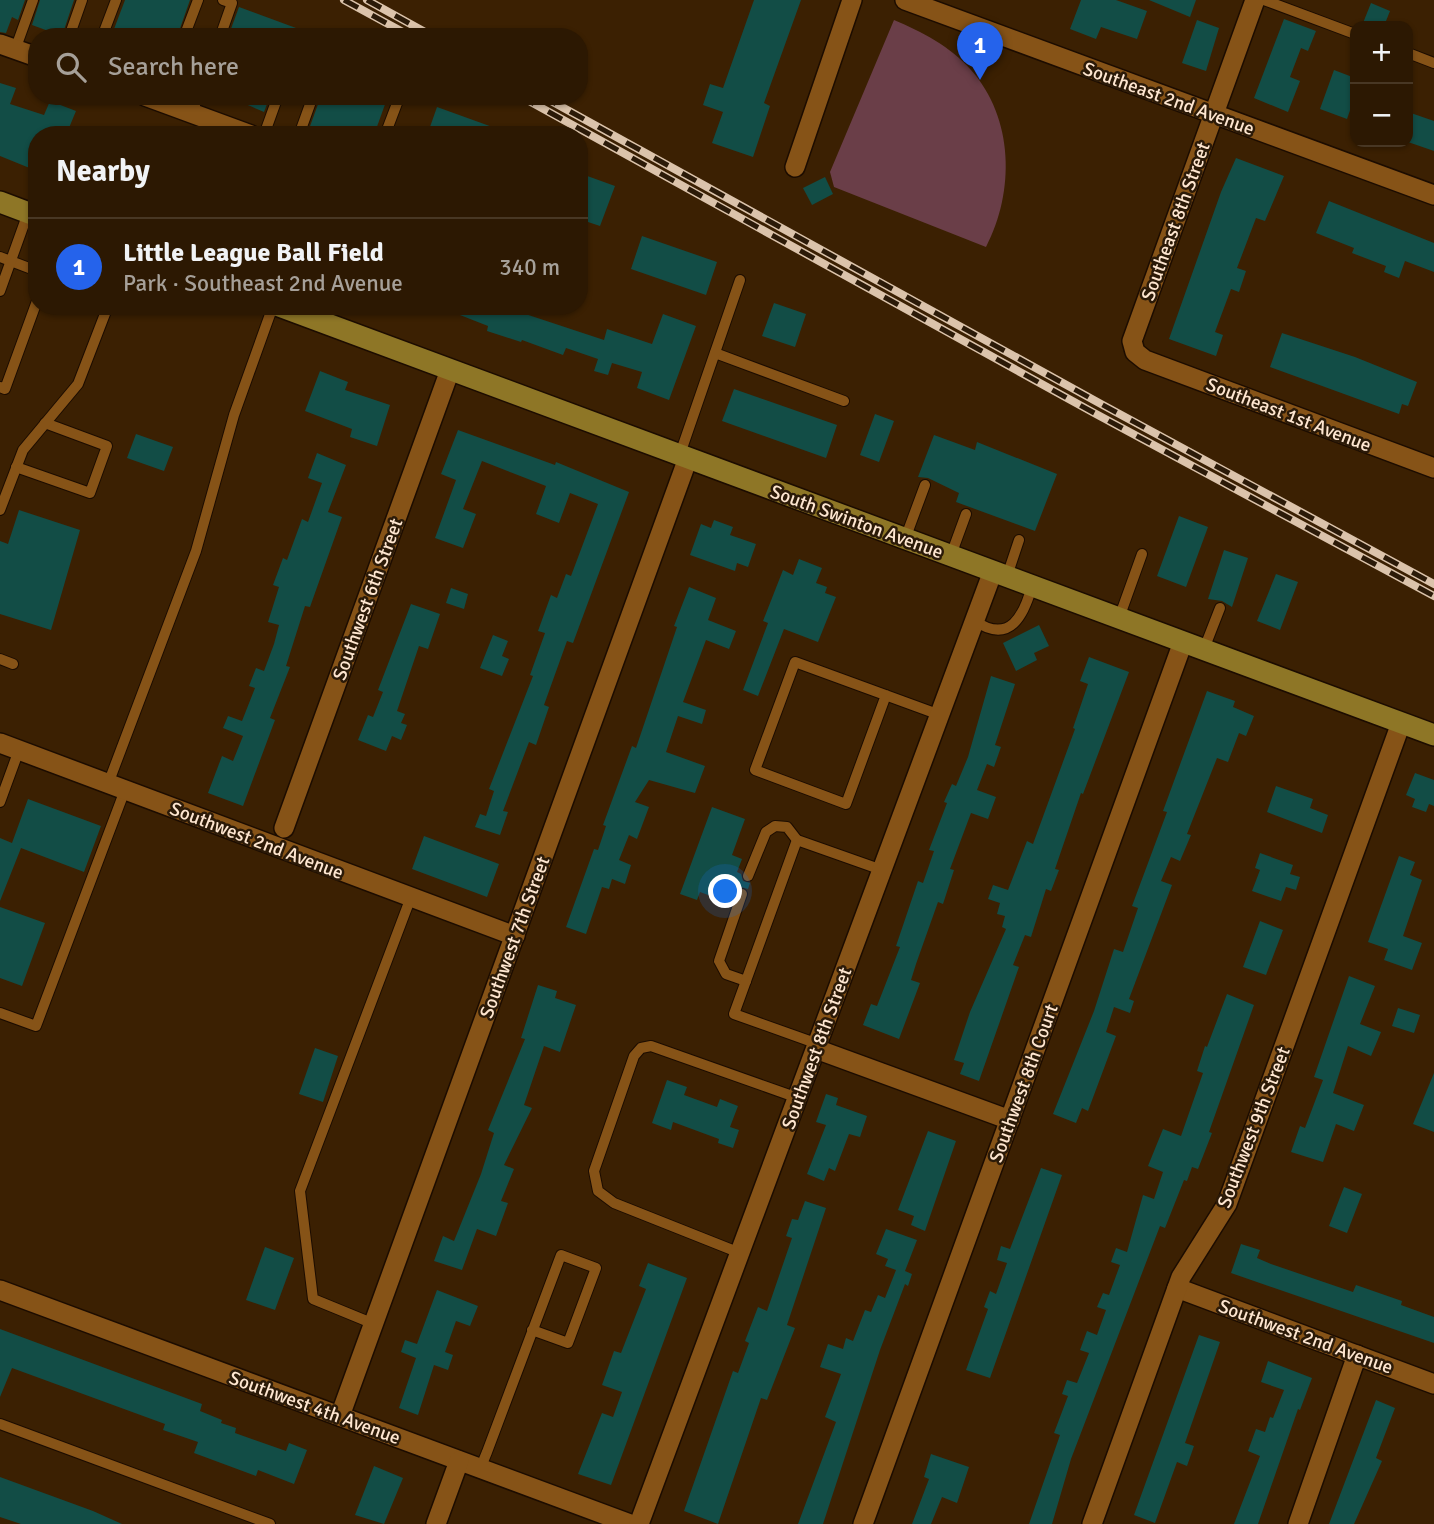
<!DOCTYPE html>
<meta charset="utf-8">
<style>
body{margin:0;font-family:Signika,sans-serif;background:#34210c;color:#f1f3f6}
.controls{position:absolute;right:21px;top:21px;display:grid;overflow:hidden;border-radius:14px;box-shadow:0 2px 5px #0004}
.controls button{width:63px;height:63px;display:grid;place-items:center;padding:0;border:0;border-bottom:2px solid #483724;background:#2c1802;color:#f1f3f6;font:35px sans-serif}
.you{position:absolute;left:726px;top:892px;width:24px;height:24px;margin:-18px;border:5px solid #fff;border-radius:50%;background:#1a73e8;box-shadow:0 0 0 10px #1a73e833}
.badge{display:grid;place-items:center;width:46px;height:46px;border-radius:50%;background:#2563eb;color:#fff;font-size:23px;font-weight:700}
.pin{position:absolute;translate:-50% -58px;filter:drop-shadow(0 2px 4px #0008)}
.pin::after{content:'';position:absolute;top:37px;width:24px;height:21px;background:inherit;clip-path:polygon(0 0,100% 0,50% 100%)}
.list{margin:0;padding:0;list-style:none}
h2{display:flex;justify-content:space-between;align-items:center;height:91px;margin:0;padding:0 28px;font-size:30px}
h2 small{font-size:23px;font-weight:400;color:#a6a099}
.list li{display:grid;grid-template-columns:46px 1fr auto;gap:21px;align-items:center;box-sizing:border-box;height:98px;padding:0 28px;border-top:2px solid #483724}
.list b{display:block;font-size:26px;white-space:nowrap}
.list p{margin:0;font-size:23px;white-space:nowrap;color:#a6a099}
.list em{font-size:23px;font-style:normal;color:#a6a099}
.icon{flex:none;width:38px;height:38px;fill:none;stroke:currentColor;stroke-width:2;stroke-linecap:round;stroke-linejoin:round}
.map{position:relative;flex:none;width:1434px;height:1524px;overflow:hidden}
.search{position:absolute;background:#2c1802;box-shadow:0 2px 5px #0004;left:28px;top:28px;width:560px;height:77px;display:flex;align-items:center;gap:18px;box-sizing:border-box;padding:0 24px;border-radius:28px;color:#a6a099;font-size:26px}
.panel{position:absolute;background:#2c1802;box-shadow:0 2px 5px #0004;left:28px;top:126px;width:560px;height:189px;border-radius:28px}
.map>svg:first-child{display:block}
.green{fill:#6a3e48}
.building{fill:#124d46}
.lines{fill:none;stroke-linecap:round;stroke-linejoin:round}
.lane-casing{stroke:#1c0c00;stroke-width:12}
.street-casing{stroke:#1c0c00;stroke-width:22}
.secondary-casing{stroke:#1c0c00;stroke-width:24}
.lane{stroke:#865317;stroke-width:10}
.street{stroke:#865317;stroke-width:19}
.secondary{stroke:#8e7626;stroke-width:21}
.rail-casing{stroke:#dbc3ab;stroke-width:8}
.rail{stroke:#2b1a08;stroke-width:5;stroke-dasharray:16;stroke-linecap:butt}
.labels{text-anchor:middle;stroke-width:5;stroke-linejoin:round;paint-order:stroke}
.street-label{font-size:19px;fill:#fee6d0;stroke:#2b1a08}
</style>
<div class="map">
<svg width="1434" height="1524" viewBox="0 0 1434 1524">
<rect width="100%" height="100%" fill="#3b2002"/>
<path class="green" d="M894 20C922 32 950 46 971 70 1014 118 1015 192 986 247L834 187 830 172Z"/>
<g class="building">
<polygon points="0,0 25,0 18,20 12,17 6,33 0,32"/>
<polygon points="40,0 74,0 62,36 32,25"/>
<polygon points="125,0 190,0 177,37 111,37"/>
<polygon points="754,0 801,0 764,103 770,106 753,157 712,143 723,112 703,105 710,84 723,88"/>
<polygon points="1081,0 1116,0 1147,11 1137,39 1101,27 1096,39 1070,29"/>
<polygon points="1149,0 1196,0 1190,17"/>
<polygon points="1371,3 1390,11 1384,26 1363,23"/>
<polygon points="239,7 315,35 315,37 228,37"/>
<polygon points="1284,19 1316,31 1308,51 1301,48 1290,77 1300,81 1288,112 1254,98"/>
<polygon points="1197,20 1219,28 1206,71 1182,63"/>
<polygon points="1334,70 1355,78 1355,96 1347,119 1320,109"/>
<polygon points="0,83 16,88 10,104 44,115 50,101 76,111 66,135 37,135 37,171 0,156"/>
<polygon points="227,96 270,96 264,112"/>
<polygon points="321,96 388,96 374,135 325,135 309,129"/>
<polygon points="437,107 509,133 508,135 450,135 430,127"/>
<polygon points="1408,112 1434,121 1434,151 1408,142"/>
<polygon points="1236,158 1284,176 1265,221 1256,218 1237,268 1246,271 1239,292 1231,289 1215,332 1223,335 1216,356 1169,339 1221,192"/>
<polygon points="579,173 615,186 600,226 579,219"/>
<polygon points="825,177 833,194 812,205 803,188"/>
<polygon points="1329,201 1434,243 1434,272 1405,261 1399,278 1384,272 1386,266 1352,253 1354,248 1316,233"/>
<polygon points="642,236 717,262 706,295 631,269"/>
<polygon points="774,303 806,314 795,347 762,336"/>
<polygon points="437,306 501,306 604,340 607,329 652,344 663,314 696,326 669,400 637,388 642,372 612,363 608,375 594,371 598,359 566,348 563,355 522,340 521,342 487,331 488,326"/>
<polygon points="1282,333 1355,357 1417,382 1408,406 1402,404 1399,414 1270,367"/>
<polygon points="320,371 348,382 345,390 390,405 377,446 350,437 352,429 305,411"/>
<polygon points="734,389 837,425 826,458 722,421"/>
<polygon points="875,414 894,421 879,462 860,455"/>
<polygon points="458,430 555,465 556,462 629,492 573,643 567,641 544,705 549,707 536,745 529,742 503,811 508,812 500,835 475,827 480,814 486,816 494,791 489,789 533,676 530,675 545,633 538,631 551,595 557,598 566,574 571,576 598,504 570,493 559,523 536,514 546,486 482,461 463,509 476,514 463,548 435,538 456,480 441,474"/>
<polygon points="136,434 173,447 164,471 127,458"/>
<polygon points="934,435 975,450 977,442 1057,474 1035,531 956,502 959,493 928,478 918,477"/>
<polygon points="317,453 346,465 328,512 342,517 310,607 305,606 286,666 290,667 270,718 275,720 243,806 208,793 222,756 233,761 243,736 223,728 228,716 242,721 255,688 249,686 256,668 264,671 274,644 279,625 268,622 279,587 273,585 283,558 287,560 302,519 308,522 322,483 308,478"/>
<polygon points="19,510 80,530 51,630 0,614 0,541 8,544"/>
<polygon points="1179,516 1208,527 1186,587 1157,576"/>
<polygon points="714,520 733,527 730,535 756,544 748,567 737,563 735,571 690,555 701,524 711,528"/>
<polygon points="1224,550 1248,558 1232,607 1222,601 1208,599"/>
<polygon points="799,559 822,568 816,583 827,587 825,593 836,597 818,642 784,629 758,696 743,690 768,623 763,621 783,570 793,575"/>
<polygon points="1276,574 1298,582 1280,630 1257,621"/>
<polygon points="689,587 716,598 708,620 736,631 729,649 706,640 683,702 706,710 702,724 678,716 666,752 705,766 695,793 649,780 635,802 649,807 637,839 629,835 619,860 631,865 625,884 612,879 609,889 602,887 586,934 566,927 594,849 598,850 606,826 603,825 632,746 636,748 677,627 674,626"/>
<polygon points="451,588 468,594 464,609 446,603"/>
<polygon points="411,604 440,614 428,649 419,646 397,711 405,714 401,723 407,725 401,740 392,736 386,751 358,740 368,715 373,717 383,692 378,690"/>
<polygon points="1039,625 1049,646 1034,653 1037,660 1016,671 1003,643"/>
<polygon points="493,635 508,641 502,656 509,659 502,676 480,668"/>
<polygon points="1089,657 1129,672 1083,794 1081,793 1055,869 1059,870 1051,891 1046,889 1031,937 1025,935 1013,965 1019,967 979,1081 960,1074 964,1063 954,1060 970,1012 1006,929 1002,927 1005,916 997,914 1000,903 988,899 993,885 1008,890 1027,841 1033,844 1075,729 1073,728 1088,684 1080,681"/>
<polygon points="991,676 1015,684 995,745 1001,747 994,767 987,764 977,790 996,797 988,819 971,813 950,869 954,870 943,904 938,902 916,964 911,980 920,983 899,1039 863,1025 871,1004 877,1006 900,947 896,946 918,881 923,883 934,851 929,850 947,803 944,802 952,784 956,786 968,757"/>
<polygon points="1207,691 1235,701 1233,707 1254,716 1246,736 1239,733 1228,762 1217,758 1187,834 1191,835 1180,861 1171,857 1161,881 1172,885 1129,999 1134,1001 1130,1013 1114,1007 1106,1032 1116,1036 1088,1111 1082,1108 1076,1123 1053,1114 1094,1011 1114,949 1123,952 1138,908 1132,906 1167,812 1163,811"/>
<polygon points="1415,773 1434,780 1434,806 1429,804 1426,812 1412,807 1415,799 1406,795"/>
<polygon points="1276,786 1313,799 1310,808 1328,815 1322,833 1267,812"/>
<polygon points="28,799 101,826 84,872 21,848 0,901 0,838 12,843"/>
<polygon points="712,807 745,819 732,855 742,859 737,872 741,874 743,881 750,883 748,889 741,887 735,892 731,890 727,902 700,892 697,900 680,894"/>
<polygon points="424,836 499,864 487,897 412,869"/>
<polygon points="1260,853 1293,865 1290,874 1300,877 1296,890 1286,887 1281,901 1252,891 1260,870 1255,868"/>
<polygon points="1399,856 1415,862 1410,875 1422,880 1403,936 1422,943 1412,970 1384,960 1388,949 1368,942"/>
<polygon points="0,907 45,923 22,986 0,978"/>
<polygon points="1260,921 1283,930 1266,975 1243,967"/>
<polygon points="1349,976 1375,986 1360,1024 1381,1032 1371,1056 1348,1046 1333,1093 1364,1105 1354,1131 1336,1124 1323,1162 1291,1152 1300,1126 1305,1128 1323,1080 1314,1077"/>
<polygon points="538,985 557,991 555,998 576,1005 560,1052 544,1046 524,1105 532,1108 504,1165 514,1169 501,1201 508,1203 496,1236 477,1229 462,1270 434,1261 443,1236 454,1241 481,1174 494,1133 488,1130 525,1039 521,1038"/>
<polygon points="1227,994 1254,1005 1209,1132 1212,1133 1198,1169 1192,1167 1187,1181 1184,1180 1165,1228 1160,1226 1071,1459 1052,1524 1029,1524 1060,1435 1054,1433 1068,1396 1062,1394 1067,1380 1077,1383 1089,1353 1080,1350 1087,1331 1097,1335 1106,1310 1097,1307 1103,1293 1109,1295 1120,1265 1111,1262 1116,1248 1127,1252 1143,1195 1154,1199 1163,1172 1148,1166 1163,1129 1181,1136 1203,1073 1197,1071 1205,1046 1207,1047"/>
<polygon points="1398,1008 1420,1015 1414,1033 1392,1026"/>
<polygon points="315,1048 338,1056 323,1102 299,1094"/>
<polygon points="1434,1073 1434,1132 1413,1124"/>
<polygon points="667,1080 687,1087 684,1095 717,1107 720,1099 738,1106 730,1127 739,1130 733,1148 718,1143 719,1139 673,1122 671,1130 652,1123"/>
<polygon points="826,1094 838,1098 836,1105 867,1116 860,1137 849,1134 835,1171 829,1168 824,1181 807,1174 826,1125 816,1122"/>
<polygon points="928,1131 956,1141 925,1231 911,1225 914,1216 898,1210"/>
<polygon points="1041,1168 1062,1175 990,1378 966,1370 988,1309 984,1307 990,1291 996,1294 1007,1263 997,1260 1001,1246 1010,1249"/>
<polygon points="1344,1187 1362,1194 1347,1233 1329,1226"/>
<polygon points="805,1201 826,1208 787,1325 795,1328 767,1400 761,1398 718,1524 684,1511 733,1371 738,1373 749,1343 745,1341 758,1307 767,1311 792,1238 786,1236 792,1219 798,1220"/>
<polygon points="886,1229 917,1240 905,1271 912,1274 908,1286 905,1284 880,1350 823,1524 798,1524 836,1422 825,1417 841,1374 820,1367 828,1344 843,1349 846,1338 853,1341 865,1310 871,1312 878,1295 885,1298 896,1270 885,1266 888,1259 876,1254"/>
<polygon points="1241,1244 1260,1250 1257,1258 1271,1264 1353,1292 1356,1285 1402,1301 1401,1305 1434,1317 1434,1343 1231,1273"/>
<polygon points="265,1247 294,1258 275,1310 246,1300"/>
<polygon points="648,1263 687,1278 611,1485 578,1474 602,1413 613,1417 622,1392 602,1385 614,1351 621,1353 646,1289 639,1286"/>
<polygon points="437,1290 478,1306 470,1326 456,1321 445,1352 453,1355 448,1370 434,1365 418,1415 399,1408 416,1358 401,1352 405,1340 417,1344"/>
<polygon points="0,1329 202,1404 200,1411 222,1420 221,1423 236,1428 235,1433 286,1451 289,1443 307,1450 294,1484 258,1470 256,1476 194,1453 198,1442 163,1430 165,1424 12,1368 0,1397"/>
<polygon points="1199,1335 1220,1342 1185,1443 1194,1446 1187,1466 1177,1462 1155,1523 1134,1515"/>
<polygon points="1268,1361 1312,1378 1300,1410 1298,1409 1258,1524 1234,1524 1260,1456 1248,1451 1256,1429 1265,1432 1270,1417 1273,1418 1284,1390 1261,1382"/>
<polygon points="1376,1400 1395,1408 1376,1458 1382,1461 1354,1524 1329,1524"/>
<polygon points="931,1454 969,1467 957,1503 942,1497 931,1524 912,1524 929,1479 924,1477"/>
<polygon points="374,1466 403,1478 384,1524 355,1515"/>
<polygon points="0,1477 93,1511 122,1524 21,1524 0,1517"/>
</g>
<g class="lines">
<defs>
<g id="lane">
<polyline points="1264,0 1355,34"/>
<polyline points="69,37 82,0"/>
<polyline points="102,37 116,0"/>
<polyline points="184,37 198,0"/>
<polyline points="220,37 232,3 223,0"/>
<polyline points="15,50 33,0"/>
<polyline points="1408,53 1434,63"/>
<polyline points="192,113 198,96"/>
<polyline points="264,135 278,96"/>
<polyline points="299,135 313,96"/>
<polyline points="385,135 399,98"/>
<polyline points="0,257 37,271"/>
<polyline points="0,291 28,213"/>
<polyline points="715,353 844,401"/>
<polyline points="0,387 5,389 37,301"/>
<polyline points="680,454 740,280"/>
<polyline points="16,467 90,493 107,446 45,423"/>
<polyline points="0,510 23,450 78,384 108,306"/>
<polyline points="905,539 925,485"/>
<polyline points="951,555 966,514"/>
<polyline points="1007,576 1019,540"/>
<polyline points="1119,618 1142,554"/>
<path d="M975 621C1010 645 1024 615 1032 586"/>
<polyline points="1204,649 1220,608"/>
<polyline points="0,659 13,664"/>
<polyline points="886,695 846,804 755,770 795,662 940,715"/>
<polyline points="108,784 196,551 234,415 273,306"/>
<polyline points="0,802 19,750"/>
<polyline points="748,876 766,832 775,826 787,827 797,840"/>
<polyline points="742,894 719,961 726,974 746,981"/>
<polyline points="0,1013 36,1026 125,790"/>
<polyline points="818,1044 734,1014 797,840 882,870"/>
<polyline points="740,1253 614,1203 598,1191 594,1171 634,1056 641,1048 651,1046 798,1098"/>
<polyline points="374,1324 313,1299 300,1191 411,897"/>
<polyline points="0,1424 270,1524"/>
<polyline points="480,1469 487,1452 561,1255 596,1268 568,1343 532,1330"/>
</g>
<g id="street">
<polyline points="905,0 1434,195"/>
<polyline points="1255,0 1132,341 1135,352 1145,360 1434,468"/>
<polyline points="0,44 37,57"/>
<polyline points="145,96 251,135"/>
<polyline points="795,167 852,0"/>
<polyline points="0,743 515,936"/>
<polyline points="284,828 450,370"/>
<polyline points="816,1049 1010,1120"/>
<polyline points="1177,1288 1434,1384"/>
<polyline points="0,1290 630,1524"/>
<polyline points="340,1416 688,458"/>
<polyline points="436,1524 459,1461"/>
<polyline points="639,1524 993,571"/>
<polyline points="863,1524 1183,642"/>
<polyline points="1092,1524 1181,1277 1227,1204 1401,723"/>
<polyline points="1298,1524 1357,1355"/>
</g>
<g id="secondary">
<polyline points="0,202 37,216"/>
<polyline points="279,306 1434,735"/>
</g>
</defs>
<use href="#lane" class="lane-casing"/>
<use href="#street" class="street-casing"/>
<use href="#secondary" class="secondary-casing"/>
<use href="#lane" class="lane"/>
<use href="#street" class="street"/>
<use href="#secondary" class="secondary"/>
<defs>
<g id="rail">
<polyline points="344,0 412,37"/>
<polyline points="367,0 434,37"/>
<polyline points="520,96 1096,414 1434,596"/>
<polyline points="542,96 1101,404 1434,584"/>
</g>
</defs>
<use href="#rail" class="rail-casing"/>
<use href="#rail" class="rail"/>
</g>
<g class="labels">
<g class="street-label">
<text transform="translate(1169 98) rotate(20)" y="7">Southeast 2nd Avenue</text>
<text transform="translate(1175 221) rotate(-70)" y="7">Southeast 8th Street</text>
<text transform="translate(1289 414) rotate(21)" y="7">Southeast 1st Avenue</text>
<text transform="translate(857 521) rotate(20)" y="7">South Swinton Avenue</text>
<text transform="translate(367 599) rotate(-70)" y="7">Southwest 6th Street</text>
<text transform="translate(257 840) rotate(21)" y="7">Southwest 2nd Avenue</text>
<text transform="translate(514 937) rotate(-70)" y="7">Southwest 7th Street</text>
<text transform="translate(816 1048) rotate(-70)" y="7">Southwest 8th Street</text>
<text transform="translate(1023 1083) rotate(-70)" y="7">Southwest 8th Court</text>
<text transform="translate(1253 1127) rotate(-69)" y="7">Southwest 9th Street</text>
<text transform="translate(1306 1336) rotate(20)" y="7">Southwest 2nd Avenue</text>
<text transform="translate(315 1407) rotate(20)" y="7">Southwest 4th Avenue</text>
</g>
</g>
</svg>
<div class="controls">
<button>+</button>
<button>−</button>
</div>
<div class="you"></div>
<div class="pin badge" style="left:980px;top:80px">1</div>
<div class="search"><svg class="icon" aria-label="search" viewBox="0 0 24 24"><circle cx="10" cy="10" r="6"/><path d="M15 15l6 6"/></svg>Search here</div>
<section class="panel">
<h2>Nearby<small></small></h2>
<ul class="list">
<li><span class="badge">1</span><div><b>Little League Ball Field</b><p>Park · Southeast 2nd Avenue</p></div><em>340 m</em></li>
</ul>
</section>
</div>
